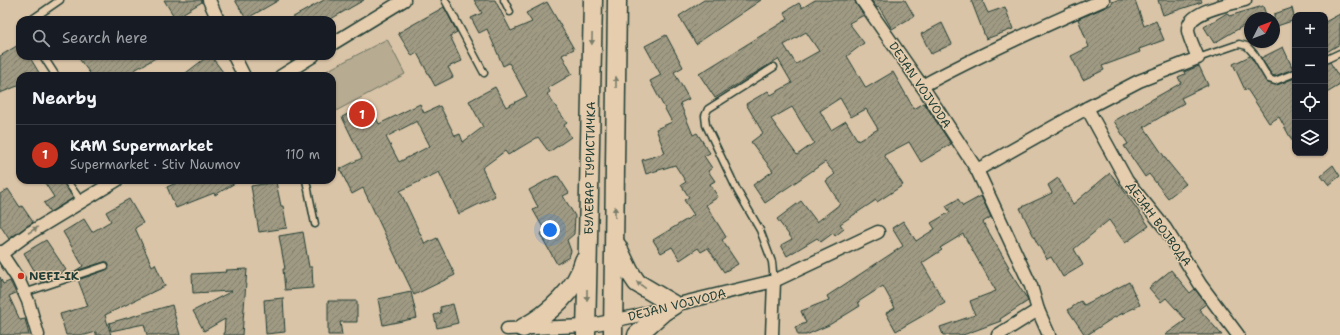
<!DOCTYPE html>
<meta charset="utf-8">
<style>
body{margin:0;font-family:"Shantell Sans",sans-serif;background:#20242c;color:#f1f3f6}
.controls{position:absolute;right:12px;top:12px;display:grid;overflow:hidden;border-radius:8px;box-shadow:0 1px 3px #0004}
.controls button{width:36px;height:36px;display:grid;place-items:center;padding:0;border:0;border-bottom:1px solid #363941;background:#171b24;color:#f1f3f6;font:20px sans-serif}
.compass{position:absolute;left:1244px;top:12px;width:36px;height:36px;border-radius:50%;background:#171b24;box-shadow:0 1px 3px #0004;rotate:48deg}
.you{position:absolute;left:550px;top:230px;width:14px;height:14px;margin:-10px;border:3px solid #fff;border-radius:50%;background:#1a73e8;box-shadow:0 0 0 6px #1a73e833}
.badge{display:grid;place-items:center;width:26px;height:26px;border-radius:50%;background:#c8321e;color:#fff;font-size:13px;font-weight:700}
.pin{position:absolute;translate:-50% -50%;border:2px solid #fff;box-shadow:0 1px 4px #0006}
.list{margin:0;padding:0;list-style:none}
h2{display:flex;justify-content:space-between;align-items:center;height:52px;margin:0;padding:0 16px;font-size:17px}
h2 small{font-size:13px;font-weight:400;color:#9ea1a6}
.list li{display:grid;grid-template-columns:26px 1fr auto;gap:12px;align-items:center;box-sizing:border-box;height:60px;padding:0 16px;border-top:1px solid #363941}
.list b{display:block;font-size:15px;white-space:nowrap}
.list p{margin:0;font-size:13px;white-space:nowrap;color:#9ea1a6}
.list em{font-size:13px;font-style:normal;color:#9ea1a6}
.icon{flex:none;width:22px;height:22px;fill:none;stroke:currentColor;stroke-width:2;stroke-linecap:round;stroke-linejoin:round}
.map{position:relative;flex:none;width:1340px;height:335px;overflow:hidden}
.search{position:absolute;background:#171b24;box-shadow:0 1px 3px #0004;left:16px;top:16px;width:320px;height:44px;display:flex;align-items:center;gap:10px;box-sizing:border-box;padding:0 14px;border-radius:12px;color:#9ea1a6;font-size:15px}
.panel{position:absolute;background:#171b24;box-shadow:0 1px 3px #0004;left:16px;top:72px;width:320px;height:112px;border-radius:12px}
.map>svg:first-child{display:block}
.pitch{fill:#b7ab92;stroke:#6b7463}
.building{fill:url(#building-hatch);stroke:#1f3d34;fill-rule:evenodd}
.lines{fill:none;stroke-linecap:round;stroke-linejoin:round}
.lane-casing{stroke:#1f3d34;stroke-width:9}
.street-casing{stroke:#1f3d34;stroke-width:15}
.secondary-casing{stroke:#1f3d34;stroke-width:21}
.lane{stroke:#e6cdae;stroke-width:6}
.street{stroke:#e6cdae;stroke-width:12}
.secondary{stroke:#e6cdae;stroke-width:18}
.oneway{fill:#797e6b}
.poi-dot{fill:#c8321e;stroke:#e6cdae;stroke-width:1.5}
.labels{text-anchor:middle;stroke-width:3;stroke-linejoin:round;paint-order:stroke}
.street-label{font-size:12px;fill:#1f3d34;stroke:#e6cdae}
.poi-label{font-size:12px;font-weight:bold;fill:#1f3d34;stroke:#e6cdae;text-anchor:start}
</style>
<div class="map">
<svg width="1340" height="335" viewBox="0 0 1340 335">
<defs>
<pattern id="building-hatch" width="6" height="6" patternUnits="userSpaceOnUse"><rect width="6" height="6" fill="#a09a83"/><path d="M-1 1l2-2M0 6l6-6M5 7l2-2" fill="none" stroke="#827f6c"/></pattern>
</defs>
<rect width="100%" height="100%" fill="#dac4a7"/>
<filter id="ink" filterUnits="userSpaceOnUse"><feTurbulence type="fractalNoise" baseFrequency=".025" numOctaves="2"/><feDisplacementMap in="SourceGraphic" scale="8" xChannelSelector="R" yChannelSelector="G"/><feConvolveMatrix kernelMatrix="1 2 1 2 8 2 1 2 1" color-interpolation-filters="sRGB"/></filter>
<g filter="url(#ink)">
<polygon class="pitch" points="387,39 405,74 334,112 332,107 332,76 317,76"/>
<g class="building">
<polygon points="164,0 202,0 202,2 175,18"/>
<polygon points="235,0 279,0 246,19"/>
<polygon points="324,0 364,0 329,20 288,20"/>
<path d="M474 0H495L511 31 532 22 526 13 547 2 574 49 562 55 572 74 548 88 550 92 547 94 567 123 564 125 571 137 549 152 538 137 508 155 505 151 482 168 495 196 459 214 439 172 400 191 425 244 437 238 455 275 414 295 363 188 352 194 340 169 362 158 342 117 369 103 379 124 420 104 424 113 440 106 455 136 460 134 463 142 483 127 469 101 495 87 506 107 527 96 509 63 503 66 487 29 479 33 471 18 482 13ZM417 121 430 146 399 162 386 137Z"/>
<polygon points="704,0 761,0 696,44 679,16"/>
<path d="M815 0H855L856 4 864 15 849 23 864 43 847 56 866 88 893 72 914 109 924 103 951 144 921 162 909 142 884 155 903 185 877 202 876 200 840 224 844 229 835 236 833 233 821 242 817 238 787 256 781 245 792 239 777 219 801 201 817 222 840 204 826 181 835 174 825 162 765 203 753 185 773 171 751 142 763 133 746 104 768 91 771 95 792 83 778 59 715 98 699 74 788 19 784 12 799 3 802 8ZM806 32 819 51 796 64 784 45ZM840 98 851 117 866 109 878 129 858 141 846 121 831 130 820 111ZM792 107 814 143 797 155 771 119Z"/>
<polygon points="871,0 905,0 914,16 892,29 879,7 877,8"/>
<polygon points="971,0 982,0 988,13 1005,7 1013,29 986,39"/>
<polygon points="1117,0 1135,0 1144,26 1156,21 1164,40 1139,49 1140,52 1102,66 1104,70 1083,80 1071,56 1089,47 1078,19 1106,7 1112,4 1112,2"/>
<polygon points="1158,0 1201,0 1202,2 1163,15"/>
<polygon points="1263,6 1267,18 1250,18 1250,22 1214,43 1204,27 1227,13 1229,16"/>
<polygon points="444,7 457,32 450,36 462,61 448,67 453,77 435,86 417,53 412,56 398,33"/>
<polygon points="1292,8 1295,20 1274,27 1274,14"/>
<polygon points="1340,14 1340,44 1325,53 1325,22"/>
<polygon points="942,23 952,44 931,54 921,34"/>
<polygon points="666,35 683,67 674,72 689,99 680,103 693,135 697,133 710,153 704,156 712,168 708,171 715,181 710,184 718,197 706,205 726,237 722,240 738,264 724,272 708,248 701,252 698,248 680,260 672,247 661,253 653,240 694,215 684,200 689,197 681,185 686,182 675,165 646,174 642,160 665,153 656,129 672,122 650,81 661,75 645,46"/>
<polygon points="20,44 20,56 29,56 41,76 20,76 20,85 0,93 0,56"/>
<polygon points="1283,47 1293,69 1275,76 1272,75 1261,58"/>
<polygon points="77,56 159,56 131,72 134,76 92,76"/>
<polygon points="208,56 211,56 226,76 182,76"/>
<polygon points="1250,56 1268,83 1277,85 1295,78 1295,146 1279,117 1269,123 1247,89 1245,90 1233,64"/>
<polygon points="1330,62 1340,79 1340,85 1325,94 1325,64"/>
<polygon points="1199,66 1208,85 1181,98 1184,103 1144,127 1168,162 1186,184 1168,198 1149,174 1145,177 1124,146 1128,144 1114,121 1181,83 1178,77 1185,74 1184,72"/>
<polygon points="1333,165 1340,176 1329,185 1321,175"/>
<polygon points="1110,173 1122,188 1149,226 1125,243 1109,220 1074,249 1083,265 1063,277 1051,257 1047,259 1037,243 1020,208 1052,193 1048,185 1058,178 1073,204"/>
<polygon points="558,176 569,193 563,196 575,216 574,234 567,240 571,251 569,257 557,264 540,234 545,231 533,210 538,207 529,190 553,177"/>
<polygon points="43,180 62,180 73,198 50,212 44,203 54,197"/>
<polygon points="183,180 240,180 215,195 214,193 176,208 167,187"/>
<polygon points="276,182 281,206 283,206 287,228 259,232 251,186"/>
<polygon points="8,189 20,207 22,206 33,222 9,239 0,225 0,194"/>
<polygon points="981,196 991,217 983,222 1009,267 1007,268 1026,297 1028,301 1000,319 1001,321 963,335 943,335 940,327 975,315 970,301 996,291 963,234 940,248 942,250 922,263 945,303 896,331 886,313 895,308 883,286 858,302 860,306 829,325 806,335 798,335 795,327 806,323 801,311 829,300 827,296 903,246 892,228 903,221 916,241 935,229 931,223 950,212 946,206 958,199 963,206"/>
<polygon points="129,199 143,223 135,228 152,266 155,264 165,286 105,315 111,335 96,335 96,332 85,335 66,335 60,314 88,306 78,280 106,270 109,267 108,262 104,262 75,271 83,266 63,232 84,219 92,232 111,221 106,212"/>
<polygon points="303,232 309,267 312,267 313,288 285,290 283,269 285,269 279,236"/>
<polygon points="46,240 66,270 49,280 41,282 24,253"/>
<polygon points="247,269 242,335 224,335 225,319 204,331 193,311 232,291 193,293 192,274 227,272 226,270"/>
<polygon points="1171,270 1190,293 1195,289 1206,304 1199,309 1222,335 1165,335 1186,320 1166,298 1161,302 1149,288"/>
<polygon points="0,277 3,284 10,281 16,293 9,296 20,320 25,319 29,335 0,335"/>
<polygon points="1129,282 1140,305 1113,318 1087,335 1085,335 1068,310 1081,301 1084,305"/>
<polygon points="411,292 417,318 383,325 378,299"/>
<polygon points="283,298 285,332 266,334 264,300"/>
<polygon points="328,301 357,301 357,322 340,322 342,335 328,335"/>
<polygon points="453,304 458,323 437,328 434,315 441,313 440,307"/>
<polygon points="172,305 180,335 147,335 144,324 111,331 109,323"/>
</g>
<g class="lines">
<defs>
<g id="lane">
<polyline points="445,0 484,73"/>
<polyline points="504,0 510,12"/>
<polyline points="31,20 60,0"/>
<polyline points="43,56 56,76"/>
<polyline points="1198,58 1239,44 1247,46 1254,54 1269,79 1275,81 1295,73"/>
<polyline points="1325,60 1340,53"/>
<polyline points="774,67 708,109 705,116 706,125 737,190 760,230 772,262 774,281"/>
<polyline points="66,180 81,201"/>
<polyline points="306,180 315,224"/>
<polyline points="24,293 105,266"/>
</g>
<g id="street">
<polyline points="209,0 218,20"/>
<polyline points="862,0 922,86 977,170 1031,286 1038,310 1049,335"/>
<polyline points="332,44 404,0"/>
<polyline points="234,56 244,76"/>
<polyline points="281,76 313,56"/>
<path d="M922 86C981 54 1041 27 1103 0"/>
<polyline points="1087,108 1127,181 1165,228 1200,284 1238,335"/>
<path d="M977 170 1087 108 1139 81 1198 58C1195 50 1189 38 1188 31 1186 11 1230 4 1245 0"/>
<polyline points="0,252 18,279 28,301 38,335"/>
<polyline points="1,254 28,234 117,180"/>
<polyline points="507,329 586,326 636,316 674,305 774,281 878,232"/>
<polyline points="772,335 774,281"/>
<polyline points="998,335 1038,310"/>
</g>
<g id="secondary">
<polyline points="617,246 629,271 637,283 674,305 663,312 637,335"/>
<path d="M523 328C548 315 577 289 584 261"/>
<polyline points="586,335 593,0"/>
<polyline points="613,335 617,0"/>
</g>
</defs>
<use href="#lane" class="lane-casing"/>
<use href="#street" class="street-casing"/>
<use href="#secondary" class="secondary-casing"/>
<use href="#lane" class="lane"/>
<use href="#street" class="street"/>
<use href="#secondary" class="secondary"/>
</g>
<defs><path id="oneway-solid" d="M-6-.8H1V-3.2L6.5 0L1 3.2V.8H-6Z"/></defs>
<g class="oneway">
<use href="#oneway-solid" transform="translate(592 39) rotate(91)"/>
<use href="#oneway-solid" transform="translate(616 82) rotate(-90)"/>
<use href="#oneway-solid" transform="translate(615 212) rotate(-90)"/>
<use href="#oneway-solid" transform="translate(33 230) rotate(-33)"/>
<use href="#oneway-solid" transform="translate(641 285) rotate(-143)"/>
<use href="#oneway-solid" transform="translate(587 295) rotate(90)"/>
</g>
</g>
<circle class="poi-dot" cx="21" cy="276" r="4"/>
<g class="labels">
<g class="street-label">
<text transform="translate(920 85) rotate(56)" y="4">DEJAN VOJVODA</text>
<text transform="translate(590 168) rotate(-89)" y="4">БУЛЕВАР ТУРИСТИЧКА</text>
<text transform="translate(1159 224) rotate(54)" y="4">ДЕЈАН ВОЈВОДА</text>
<text transform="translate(677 305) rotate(-14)" y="4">DEJAN VOJVODA</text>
</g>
<g class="poi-label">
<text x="29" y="280">NEFI-IK</text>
</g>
</g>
</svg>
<div class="controls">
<button>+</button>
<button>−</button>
<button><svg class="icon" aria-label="locate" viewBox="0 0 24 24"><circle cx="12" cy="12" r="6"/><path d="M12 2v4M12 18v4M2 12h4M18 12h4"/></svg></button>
<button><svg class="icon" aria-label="layers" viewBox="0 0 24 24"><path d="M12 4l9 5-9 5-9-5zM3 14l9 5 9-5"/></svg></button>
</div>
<svg class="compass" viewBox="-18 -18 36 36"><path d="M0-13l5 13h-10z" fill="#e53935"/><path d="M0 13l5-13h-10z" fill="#9ea1a6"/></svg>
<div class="you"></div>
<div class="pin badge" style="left:362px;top:114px">1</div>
<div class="search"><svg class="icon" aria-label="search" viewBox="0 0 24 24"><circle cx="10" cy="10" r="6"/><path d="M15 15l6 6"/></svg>Search here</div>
<section class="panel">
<h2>Nearby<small></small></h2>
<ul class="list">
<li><span class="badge">1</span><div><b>KAM Supermarket</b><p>Supermarket · Stiv Naumov</p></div><em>110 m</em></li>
</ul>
</section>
</div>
